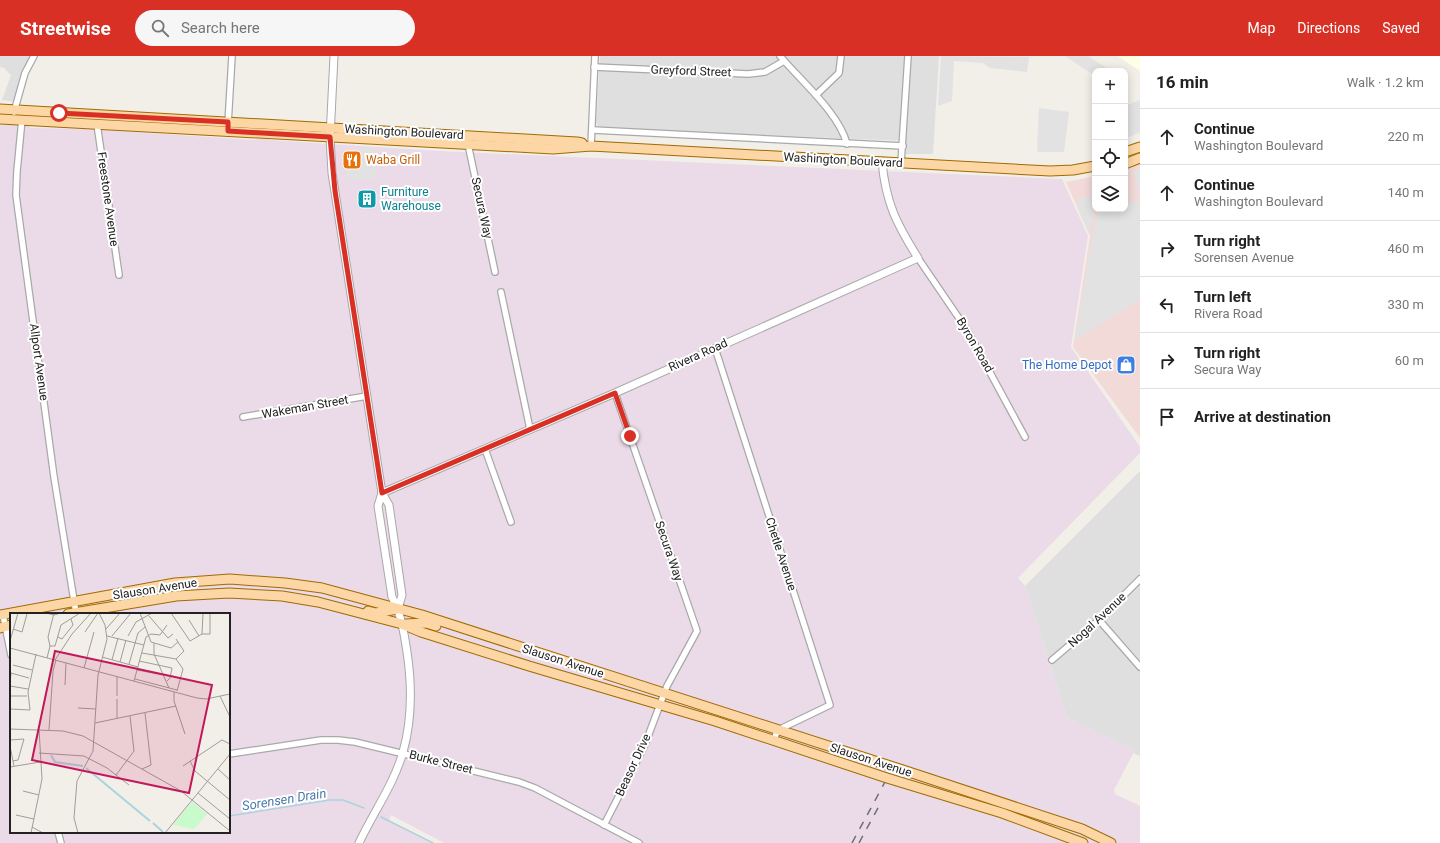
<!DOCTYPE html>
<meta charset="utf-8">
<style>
body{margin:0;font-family:Roboto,sans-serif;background:#f6f6f6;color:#222}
.controls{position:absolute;right:12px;top:12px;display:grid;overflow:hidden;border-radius:8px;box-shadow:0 2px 10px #0003}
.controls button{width:36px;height:36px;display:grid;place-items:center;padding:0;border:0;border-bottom:1px solid #e0e0e0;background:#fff;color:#222;font:20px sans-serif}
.stop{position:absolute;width:12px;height:12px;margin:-9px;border:3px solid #d93025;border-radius:50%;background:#fff}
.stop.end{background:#d93025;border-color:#fff;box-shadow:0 1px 4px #0008}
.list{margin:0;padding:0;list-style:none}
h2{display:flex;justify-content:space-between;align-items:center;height:52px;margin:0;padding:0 16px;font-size:17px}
h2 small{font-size:13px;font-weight:400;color:#767676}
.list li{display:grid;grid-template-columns:26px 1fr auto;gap:12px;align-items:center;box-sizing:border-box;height:56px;padding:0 16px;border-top:1px solid #e0e0e0}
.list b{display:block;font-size:15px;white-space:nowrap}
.list p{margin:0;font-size:13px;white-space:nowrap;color:#767676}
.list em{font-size:13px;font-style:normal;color:#767676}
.icon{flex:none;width:22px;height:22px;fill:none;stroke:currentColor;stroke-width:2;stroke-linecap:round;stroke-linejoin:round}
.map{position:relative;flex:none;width:1140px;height:787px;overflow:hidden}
header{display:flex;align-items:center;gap:24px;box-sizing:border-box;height:56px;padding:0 20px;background:#d93025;color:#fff}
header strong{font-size:19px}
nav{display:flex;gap:22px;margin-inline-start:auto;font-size:14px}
.search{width:280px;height:36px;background:#f6f6f6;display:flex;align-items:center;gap:10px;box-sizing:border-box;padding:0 14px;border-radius:22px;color:#767676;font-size:15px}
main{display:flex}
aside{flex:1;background:#fff}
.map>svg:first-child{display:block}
.residential{fill:#e0dfdf}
.commercial{fill:#f2dad9}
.industrial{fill:#ebdbe8;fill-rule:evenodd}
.education{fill:#ffffe5}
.parking{fill:#e2e2e2}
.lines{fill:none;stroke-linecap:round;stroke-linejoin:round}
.stream{stroke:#aad3df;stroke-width:1.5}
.minor-casing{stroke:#a9a9a9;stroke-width:8}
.tertiary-casing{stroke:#a9a9a9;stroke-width:9}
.primary-casing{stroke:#a06b00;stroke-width:11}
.minor{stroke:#fff;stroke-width:5.5}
.tertiary{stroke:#fff;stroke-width:7}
.primary{stroke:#fcd6a4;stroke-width:9}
.rail{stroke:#707070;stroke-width:1.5;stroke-dasharray:8 8;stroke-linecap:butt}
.route{stroke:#d93025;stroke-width:5}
.labels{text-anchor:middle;stroke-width:4;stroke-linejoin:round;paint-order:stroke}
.street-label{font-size:12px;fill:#222;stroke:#fff}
.food-label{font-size:12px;fill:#c56008;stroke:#fff;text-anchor:start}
.culture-label{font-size:12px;fill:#0d838f;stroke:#fff;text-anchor:start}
.shop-label{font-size:12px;fill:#366cbe;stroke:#fff;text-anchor:end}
.water-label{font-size:13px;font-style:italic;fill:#4a7aab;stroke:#fff}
.inset-river{fill:none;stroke:#aad3df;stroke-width:2}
.inset-road{fill:none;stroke:#9f9d99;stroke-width:1}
.view{fill:#c2185b;fill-opacity:0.15;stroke:#c2185b;stroke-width:2}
.inset-edge{fill:none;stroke:#222;stroke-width:2}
</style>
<header>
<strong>Streetwise</strong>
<div class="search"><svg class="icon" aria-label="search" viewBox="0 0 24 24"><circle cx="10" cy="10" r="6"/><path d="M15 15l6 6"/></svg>Search here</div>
<nav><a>Map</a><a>Directions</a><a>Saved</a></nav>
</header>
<main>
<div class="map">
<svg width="1140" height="787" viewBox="0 0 1140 787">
<rect width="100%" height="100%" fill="#f2efe9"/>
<g class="residential">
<polygon points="0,0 32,0 16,46 2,44 11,19 4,12 0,11"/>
<polygon points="600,0 939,0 933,98 905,98 906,85 599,72 596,67"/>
<polygon points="1140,415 1140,700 1133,697 1134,694 1067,662 1025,530"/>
</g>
<polygon class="commercial" points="1140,106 1140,382 1073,291 1090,180 1066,126 1095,120 1095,153 1125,153 1125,112"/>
<path class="industrial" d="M22 64 31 72 90 73 254 84 271 77 270 84 439 95 1062 123 1088 180 1071 291 1140 391V397L1018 522 1025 530 1067 662 1135 694 1114 734 1115 738 1140 750V787H444L391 759 389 765 431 787H0V69H7ZM11 558H229V776H11Z"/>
<polygon class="education" points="1118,0 1140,0 1140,15"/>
<g class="parking">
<polygon points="941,0 1029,1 1027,16 990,12 983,7 954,5 952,45 938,50"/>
<polygon points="1065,0 1088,0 1111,15 1095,15 1095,20"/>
<polygon points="1140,44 1140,76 1125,83 1125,50"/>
<polygon points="1039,52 1069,56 1064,96 1037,96"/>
<polygon points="361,92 373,92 377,118 372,124 347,123 345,114 362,110"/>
<polygon points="1140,112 1140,143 1134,115"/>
<polygon points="1095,139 1095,153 1089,177 1078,153 1078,143"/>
<polygon points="1140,145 1140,244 1075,284 1096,160 1105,153 1125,153 1125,147"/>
</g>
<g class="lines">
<g class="stream">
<polyline points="229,760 329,744 343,744 364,752"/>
<polyline points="381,761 433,787"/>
</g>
<defs>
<g id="minor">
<path d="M780 0C801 25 839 57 847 88"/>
<polyline points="594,11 748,18 765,16 784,5"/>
<polyline points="816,39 839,17 841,0"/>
<polyline points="14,56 25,17 34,0"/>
<polyline points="22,63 17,115 16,139 54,421 76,557"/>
<polyline points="97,68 119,219"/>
<polyline points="228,68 232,0"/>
<polyline points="593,74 903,90"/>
<polyline points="468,88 495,216"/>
<polyline points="591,90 595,0"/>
<polyline points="901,107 908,0"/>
<polyline points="918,202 967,274 1025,381"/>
<polyline points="501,236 530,373"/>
<polyline points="715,292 830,649 778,674 773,685"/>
<polyline points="243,361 367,340"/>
<polyline points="485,393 511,466"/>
<polyline points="3,559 11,599"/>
<polyline points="1099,564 1140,611"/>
<polyline points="1052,604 1099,564 1140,523"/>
<polyline points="229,698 321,684 338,684 355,686 519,726 535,732 639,787"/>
<polyline points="604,769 644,691 667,630 697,575 615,337"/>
<polyline points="58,776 61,787"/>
</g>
<g id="tertiary">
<polyline points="334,0 330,81 332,117 382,437 389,449 402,539 398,553"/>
<path d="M382 437 615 337 918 202C896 167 886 147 882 106"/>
<path d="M359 787C373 757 394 728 403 696 412 664 412 629 407 596 404 576 401 558 392 541L378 450 382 437"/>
</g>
<g id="primary">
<polyline points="0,53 577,86 582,87"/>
<polyline points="0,63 553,93 591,90 646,93 1050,115 1073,114 1095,110"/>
<polyline points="1125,96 1140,91"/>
<polyline points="1125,108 1140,102"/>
<polyline points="368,555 376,557 397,553"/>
<polyline points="68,558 176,540 229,537 282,540 318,546 402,568 421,576 529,610 715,665 887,722 1002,757 1083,787"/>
<polyline points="0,559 175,527 230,523 285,527 322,532 422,559 906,715 1082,773 1111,787"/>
<polyline points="405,568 426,567 436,570"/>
<polyline points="0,572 11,569"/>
</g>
</defs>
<use href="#minor" class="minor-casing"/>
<use href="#tertiary" class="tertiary-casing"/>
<use href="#primary" class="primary-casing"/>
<use href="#minor" class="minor"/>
<use href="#tertiary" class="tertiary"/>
<use href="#primary" class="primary"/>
<g class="rail">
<polyline points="852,787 885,726"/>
<polyline points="859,787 879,750"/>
</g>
</g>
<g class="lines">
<polyline class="route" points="59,57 228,66 228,75 330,81 335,135 382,437 615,337 630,380"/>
</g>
<defs>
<symbol id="restaurant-square" viewBox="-11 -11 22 22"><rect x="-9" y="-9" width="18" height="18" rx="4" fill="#e8710a" stroke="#fff"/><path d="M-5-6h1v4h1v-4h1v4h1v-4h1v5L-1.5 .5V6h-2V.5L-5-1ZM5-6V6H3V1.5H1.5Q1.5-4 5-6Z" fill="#fff"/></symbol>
<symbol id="building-square" viewBox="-11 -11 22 22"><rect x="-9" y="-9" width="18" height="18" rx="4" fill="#0f9aa8" stroke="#fff"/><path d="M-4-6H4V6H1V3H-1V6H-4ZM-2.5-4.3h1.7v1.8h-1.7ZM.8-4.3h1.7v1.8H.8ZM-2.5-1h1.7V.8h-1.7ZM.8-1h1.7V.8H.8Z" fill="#fff"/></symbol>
<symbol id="shop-square" viewBox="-11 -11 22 22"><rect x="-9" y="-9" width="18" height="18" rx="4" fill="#3f7fe0" stroke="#fff"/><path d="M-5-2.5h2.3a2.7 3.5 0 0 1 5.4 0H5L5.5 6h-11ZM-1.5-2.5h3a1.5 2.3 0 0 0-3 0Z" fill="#fff"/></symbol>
</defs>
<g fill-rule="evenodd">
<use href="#restaurant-square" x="341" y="93" width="22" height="22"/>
<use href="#building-square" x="356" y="132" width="22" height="22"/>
<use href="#shop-square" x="1115" y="298" width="22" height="22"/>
</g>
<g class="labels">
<g class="street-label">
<text transform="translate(691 15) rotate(2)" y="4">Greyford Street</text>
<text transform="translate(404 76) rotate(3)" y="4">Washington Boulevard</text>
<text transform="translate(843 104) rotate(3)" y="4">Washington Boulevard</text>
<text transform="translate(108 143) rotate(82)" y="4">Freestone Avenue</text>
<text transform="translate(482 152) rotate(78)" y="4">Secura Way</text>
<text transform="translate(975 289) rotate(60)" y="4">Byron Road</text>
<text transform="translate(698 299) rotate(-24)" y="4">Rivera Road</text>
<text transform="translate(39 306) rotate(82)" y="4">Allport Avenue</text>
<text transform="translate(305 351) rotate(-10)" y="4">Wakeman Street</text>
<text transform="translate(669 495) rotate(71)" y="4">Secura Way</text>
<text transform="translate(781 498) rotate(72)" y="4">Chetle Avenue</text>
<text transform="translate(155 533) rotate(-9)" y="4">Slauson Avenue</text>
<text transform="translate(1097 564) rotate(-43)" y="4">Nogal Avenue</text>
<text transform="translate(563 605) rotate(18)" y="4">Slauson Avenue</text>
<text transform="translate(871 704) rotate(18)" y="4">Slauson Avenue</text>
<text transform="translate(441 706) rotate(14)" y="4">Burke Street</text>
<text transform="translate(633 709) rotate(-65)" y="4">Beasor Drive</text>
</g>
<g class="food-label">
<text x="366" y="108">Waba Grill</text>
</g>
<g class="culture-label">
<text x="381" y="140">Furniture<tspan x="381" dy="14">Warehouse</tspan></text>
</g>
<g class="shop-label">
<text x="1112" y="313">The Home Depot</text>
</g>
<g class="water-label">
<text transform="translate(284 743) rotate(-9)" y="5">Sorensen Drain</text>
</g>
</g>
<g transform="translate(10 557)">
<rect width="220" height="220" fill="#f2efe9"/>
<path d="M182 189 197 201 184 216 163 212Z" fill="#c8facc"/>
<path class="inset-river" d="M41 142 45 149 73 153M76 155 140 208M143 210 153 219"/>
<path class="inset-road" d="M36 0 44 2 51 0M130 0 141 29 161 35 168 29M161 0 180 28 192 21 193 0M139 3 158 25 163 21M179 7 189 23M3 16 12 19 17 1 14 0M96 16 110 0M75 19 88 0M192 21H200V0M97 23 134 32M102 23 121 0M118 23 126 9 142 0M48 24 52 26 63 12 61 6M166 26 174 38 166 46M0 28 8 0M144 30V41L159 75M40 33 38 24 44 0M0 35 187 85 196 86 220 81M132 40 166 46M92 44 128 54M37 45 40 33H45L51 12 70 0M166 46 173 56 167 78M45 47 62 21 81 0M102 47 108 25M129 48 162 55 160 65 157 68M110 49 116 27M119 51 128 20 135 14M3 52 22 57M74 55 84 19M127 57 153 62M125 66 167 77M124 68 136 24 141 21 150 22 157 12M0 70 1 60 19 65M55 72 56 50M0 73 18 76M164 79V88L175 121M0 83H17M107 83V64M210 83 220 104M68 95 86 96M0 96 20 97 18 79 26 41M107 105V86M85 110 166 93M0 116 53 118 73 123 171 178 220 218M39 117 43 58 46 47M0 127 14 126 8 147 3 148M0 133 4 153M29 140 74 143 97 155 119 172M180 148 185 158 220 187M173 153 212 127 220 131M0 154 30 149M132 156 141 152 135 100M208 156 220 167M106 162 124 138 120 103M13 178 29 182M188 180 220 206M6 202 24 206M22 214 33 220M21 220 32 166 29 116M68 220 64 205 67 168 83 138 88 62 97 26 95 12 89 0M155 220 220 141"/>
<path class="view" d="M45 38 202 72 179 180 22 147Z"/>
<rect width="220" height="220" class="inset-edge"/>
</g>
</svg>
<div class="controls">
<button>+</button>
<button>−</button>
<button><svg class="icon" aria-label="locate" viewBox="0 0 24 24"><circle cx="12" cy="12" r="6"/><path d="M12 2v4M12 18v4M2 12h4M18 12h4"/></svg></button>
<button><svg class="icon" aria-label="layers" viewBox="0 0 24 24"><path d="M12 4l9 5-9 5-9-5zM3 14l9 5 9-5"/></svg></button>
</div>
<div class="stop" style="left:59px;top:57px"></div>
<div class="stop end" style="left:630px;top:380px"></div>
</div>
<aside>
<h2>16 min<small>Walk · 1.2 km</small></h2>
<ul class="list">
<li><svg class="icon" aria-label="ahead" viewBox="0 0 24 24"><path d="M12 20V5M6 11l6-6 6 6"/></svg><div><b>Continue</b><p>Washington Boulevard</p></div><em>220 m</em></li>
<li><svg class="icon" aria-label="ahead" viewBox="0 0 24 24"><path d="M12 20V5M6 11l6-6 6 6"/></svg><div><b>Continue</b><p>Washington Boulevard</p></div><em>140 m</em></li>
<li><svg class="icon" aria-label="right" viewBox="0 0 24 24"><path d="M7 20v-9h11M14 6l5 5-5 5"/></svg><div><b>Turn right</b><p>Sorensen Avenue</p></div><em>460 m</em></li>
<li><svg class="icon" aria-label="left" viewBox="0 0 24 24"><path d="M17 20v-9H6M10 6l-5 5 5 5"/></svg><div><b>Turn left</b><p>Rivera Road</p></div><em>330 m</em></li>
<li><svg class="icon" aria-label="right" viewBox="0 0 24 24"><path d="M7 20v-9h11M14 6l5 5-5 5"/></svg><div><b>Turn right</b><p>Secura Way</p></div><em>60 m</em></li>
<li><svg class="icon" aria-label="arrive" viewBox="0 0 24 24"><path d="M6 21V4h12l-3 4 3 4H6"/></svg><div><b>Arrive at destination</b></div></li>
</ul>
</aside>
</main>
